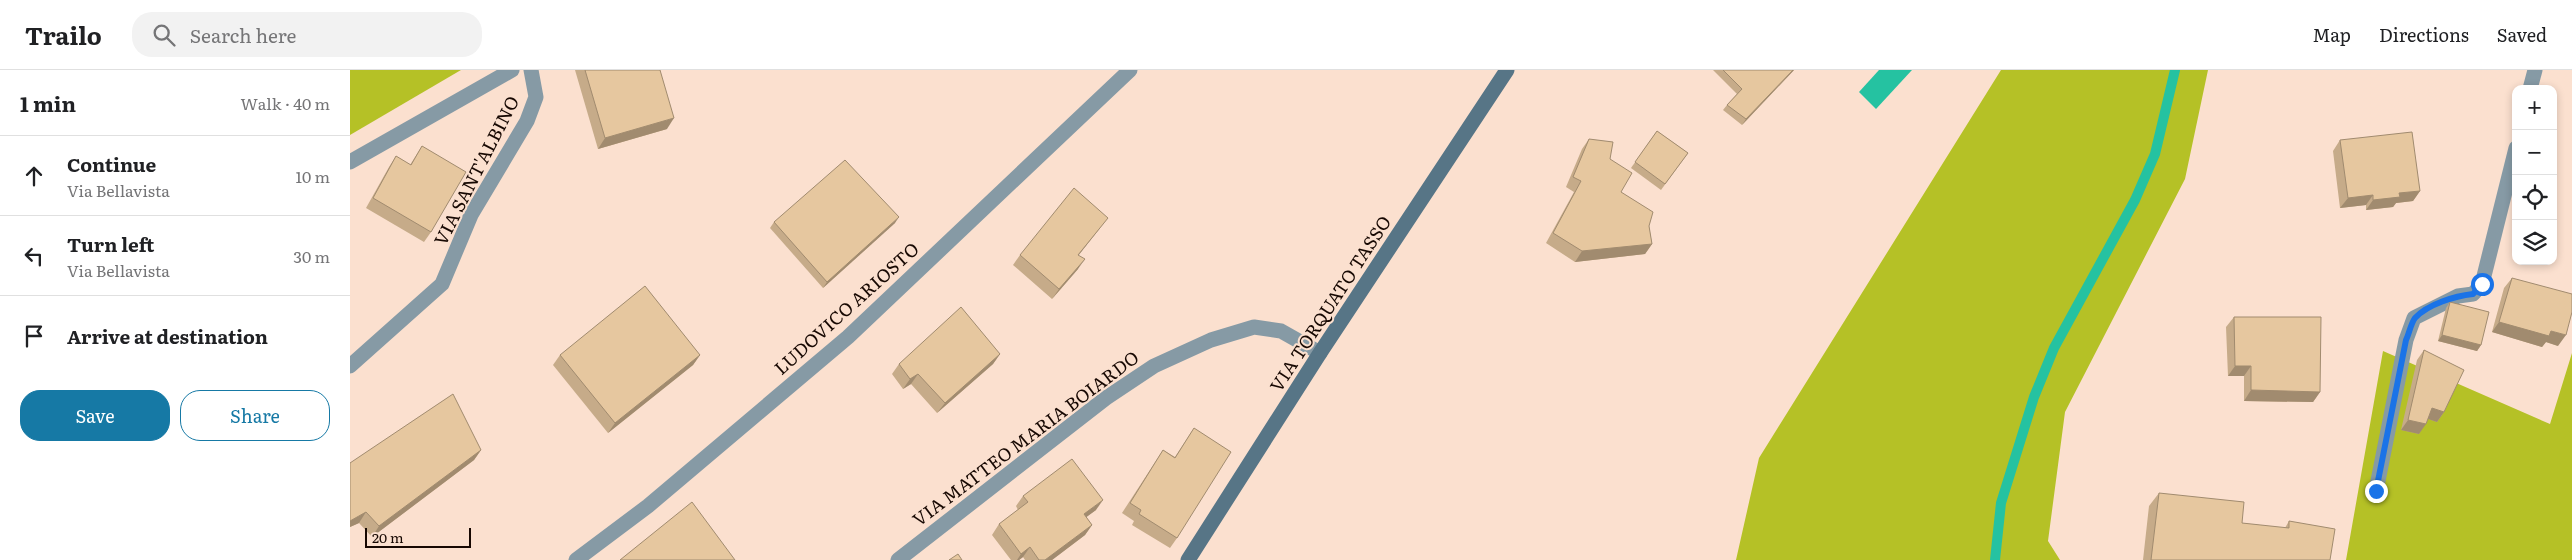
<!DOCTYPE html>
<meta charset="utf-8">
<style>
body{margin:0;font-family:Literata,serif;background:#f2f2f2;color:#202124}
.controls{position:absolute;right:15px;top:15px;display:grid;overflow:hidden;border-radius:10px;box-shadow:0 2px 8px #0003}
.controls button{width:45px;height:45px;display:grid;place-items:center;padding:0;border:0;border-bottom:1px solid #e0e0e0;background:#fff;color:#202124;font:25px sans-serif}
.scale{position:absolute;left:15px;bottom:12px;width:106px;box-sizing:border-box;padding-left:5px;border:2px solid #170802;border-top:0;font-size:14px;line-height:18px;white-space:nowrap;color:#170802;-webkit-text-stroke:4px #fbe0cf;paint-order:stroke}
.stop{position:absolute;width:15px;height:15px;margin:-11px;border:4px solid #1a73e8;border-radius:50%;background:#fff}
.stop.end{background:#1a73e8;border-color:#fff;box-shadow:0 1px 5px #0008}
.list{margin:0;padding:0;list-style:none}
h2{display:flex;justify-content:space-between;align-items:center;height:65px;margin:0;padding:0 20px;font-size:21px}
h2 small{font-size:16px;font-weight:400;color:#757577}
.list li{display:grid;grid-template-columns:32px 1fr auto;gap:15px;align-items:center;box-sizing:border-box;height:80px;padding:0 20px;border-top:1px solid #e0e0e0}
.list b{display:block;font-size:19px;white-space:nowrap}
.list p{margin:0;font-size:16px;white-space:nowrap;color:#757577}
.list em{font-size:16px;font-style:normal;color:#757577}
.actions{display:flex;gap:10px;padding:15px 20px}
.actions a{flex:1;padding:11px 0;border:1px solid #1679a5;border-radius:20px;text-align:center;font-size:18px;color:#1679a5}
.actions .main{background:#1679a5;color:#fff}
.icon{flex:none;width:28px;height:28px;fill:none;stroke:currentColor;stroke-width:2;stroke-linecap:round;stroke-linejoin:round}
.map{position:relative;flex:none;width:2222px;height:490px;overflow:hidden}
header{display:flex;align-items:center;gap:30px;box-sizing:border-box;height:70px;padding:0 25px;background:#fff;border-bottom:1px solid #e0e0e0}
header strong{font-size:24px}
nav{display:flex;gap:28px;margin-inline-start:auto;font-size:18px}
.search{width:350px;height:45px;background:#f2f2f2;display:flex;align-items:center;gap:12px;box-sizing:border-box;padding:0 18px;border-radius:20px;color:#757577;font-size:19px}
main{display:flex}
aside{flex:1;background:#fff}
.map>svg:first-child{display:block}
.forest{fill:#b5c126}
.water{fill:#25c2a1}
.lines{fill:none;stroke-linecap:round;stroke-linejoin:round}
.stream{stroke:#25c2a1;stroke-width:10}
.street{stroke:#869aa5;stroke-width:15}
.secondary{stroke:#577586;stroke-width:15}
.wall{fill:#c6ab89}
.shaded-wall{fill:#a18b6f}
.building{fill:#e6c79f;stroke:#a18b6f}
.route{stroke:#1a73e8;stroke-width:6}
.labels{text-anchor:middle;stroke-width:4;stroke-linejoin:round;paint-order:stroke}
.street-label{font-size:18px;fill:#170802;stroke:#fbe0cf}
</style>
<header>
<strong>Trailo</strong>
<div class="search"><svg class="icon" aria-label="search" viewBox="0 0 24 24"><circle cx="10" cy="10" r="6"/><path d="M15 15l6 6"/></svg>Search here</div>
<nav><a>Map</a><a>Directions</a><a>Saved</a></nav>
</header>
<main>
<aside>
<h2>1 min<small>Walk · 40 m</small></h2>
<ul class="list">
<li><svg class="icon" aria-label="ahead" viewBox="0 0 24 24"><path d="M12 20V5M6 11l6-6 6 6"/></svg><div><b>Continue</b><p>Via Bellavista</p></div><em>10 m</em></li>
<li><svg class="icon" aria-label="left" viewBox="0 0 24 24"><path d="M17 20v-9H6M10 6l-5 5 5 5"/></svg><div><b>Turn left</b><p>Via Bellavista</p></div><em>30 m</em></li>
<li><svg class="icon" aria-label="arrive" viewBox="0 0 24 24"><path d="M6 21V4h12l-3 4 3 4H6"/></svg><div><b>Arrive at destination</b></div></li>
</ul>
<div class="actions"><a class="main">Save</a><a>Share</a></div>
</aside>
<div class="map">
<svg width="2222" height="490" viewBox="0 0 2222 490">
<rect width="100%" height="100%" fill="#fbe0cf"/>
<g class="forest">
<polygon points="0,0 111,0 0,65"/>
<polygon points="1651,0 1858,0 1835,109 1715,342 1698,471 1710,490 1386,490 1409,388"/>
<polygon points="2033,281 2200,354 2222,283 2222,490 1996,490"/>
</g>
<polygon class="water" points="1529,0 1562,0 1526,39 1509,22"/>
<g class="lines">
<polyline class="stream" points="1645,490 1651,433 1684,327 1704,278 1785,130 1805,84 1825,0"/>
<g class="street">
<polyline points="2180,19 2185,0"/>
<polyline points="0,92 162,0"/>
<polyline points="0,296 92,214 121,145 177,51 186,27 181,0"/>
<polyline points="2026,421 2056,270 2064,248 2108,226 2123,224 2132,214 2166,78"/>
<polyline points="226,490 298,436 498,267 780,0"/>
<polyline points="548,490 756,328 804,296 861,270 904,257 931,261 970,283"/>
</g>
<polyline class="secondary" points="838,490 970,283 1157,0"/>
</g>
<g class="wall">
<polygon points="225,0 310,0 317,59 248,79"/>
<polygon points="1363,0 1444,0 1392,55 1373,40 1377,35 1387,24"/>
<polygon points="1307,61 1338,83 1311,120 1281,98"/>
<polygon points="1239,69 1260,89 1271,122 1299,156 1302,174 1295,184 1225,192 1196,173 1224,122 1216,117 1232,79"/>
<polygon points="1990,70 2070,121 2063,131 2046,133 2043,137 2016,140 2016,135 1990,138 1983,81"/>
<polygon points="72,76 81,162 74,172 16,138 39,97 46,86 60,95"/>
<polygon points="424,152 545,153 473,218 420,158"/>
<polygon points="750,158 728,185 728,199 702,229 663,195 670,185"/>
<polygon points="2162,208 2208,276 2196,272 2192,277 2142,262 2154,218"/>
<polygon points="2100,232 2131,275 2127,281 2088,271 2096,238"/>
<polygon points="1884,247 1970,322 1963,332 1894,331 1894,306 1878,306 1876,257"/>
<polygon points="2074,280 2094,342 2087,352 2078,349 2069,364 2051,360 2067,290"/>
<polygon points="650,284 643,294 587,343 561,314 553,319 542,304 549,294"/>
<polygon points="210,285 350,285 343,295 258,363 203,295"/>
<polygon points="844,358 827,468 820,478 782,455 784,451 772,443 813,380 825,387"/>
<polygon points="131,380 124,390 22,467 9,453 0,457 0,393"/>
<polygon points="1809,423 1892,453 1935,458 1939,451 1980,490 1793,490 1799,436"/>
<polygon points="673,426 746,440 736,447 742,455 735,465 702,490 675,490 673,487 669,490 661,490 642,465 649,454 668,440 666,436"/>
</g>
<g class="shaded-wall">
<polygon points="1443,0 1444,0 1392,55 1396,49"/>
<polygon points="324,48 317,59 248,79 255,68"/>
<polygon points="2070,121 2063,131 2046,133 2043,137 2016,140 2023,130 2049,123"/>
<polygon points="2023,125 2016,135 1990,138 1998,128"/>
<polygon points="549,147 545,153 473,218 477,212"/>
<polygon points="758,148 750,158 721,195 728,185"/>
<polygon points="1302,174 1295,184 1225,192 1232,181"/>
<polygon points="735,189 728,199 702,229 709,219"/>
<polygon points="2149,252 2201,261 2216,265 2208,276 2196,272 2192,277 2142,262"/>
<polygon points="2092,265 2131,275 2127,281 2088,271"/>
<polygon points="650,284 643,294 587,343 595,333"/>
<polygon points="350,285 343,295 258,363 265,353"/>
<polygon points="1885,296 1901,296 1894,306 1878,306"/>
<polygon points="568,304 561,314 553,319 560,309"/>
<polygon points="1901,320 1970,322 1963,332 1894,331"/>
<polygon points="2082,338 2094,342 2087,352 2075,348"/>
<polygon points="2058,350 2076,354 2069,364 2051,360"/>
<polygon points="131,380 124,390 22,467 29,456"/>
<polygon points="753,430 746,440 727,454 734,444"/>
<polygon points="16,442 9,453 0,457 0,451"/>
<polygon points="742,455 735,465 702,490 695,490"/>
<polygon points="680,477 673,487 669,490 667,490 671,484"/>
</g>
<g class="building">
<polygon points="235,0 310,0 324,48 255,68"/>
<polygon points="1373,0 1443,0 1396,49 1377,35 1392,19"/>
<polygon points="1307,61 1338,83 1315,114 1285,92"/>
<polygon points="2062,62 2070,121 2049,123 2050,127 2023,130 2023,125 1998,128 1990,70"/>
<polygon points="1239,69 1263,72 1260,89 1282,103 1271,122 1303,142 1299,156 1302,174 1232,181 1203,163 1231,111 1223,107"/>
<polygon points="72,76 116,102 81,162 23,128 46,86 61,95"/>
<polygon points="495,90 549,147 477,212 424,152"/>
<polygon points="724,118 758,148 728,185 735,189 709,219 670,185"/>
<polygon points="2162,208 2222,224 2222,242 2216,265 2201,261 2199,266 2149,252"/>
<polygon points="295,216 350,285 265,353 210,285"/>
<polygon points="2100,232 2139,242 2131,275 2092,265"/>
<polygon points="611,237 650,284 595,333 568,304 560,309 549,294"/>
<polygon points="1884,247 1971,247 1970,322 1901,320 1901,296 1885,296"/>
<polygon points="2074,280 2114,300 2094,342 2082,338 2076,354 2058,350"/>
<polygon points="103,324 131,380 29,456 16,442 0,451 0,393"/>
<polygon points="844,358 881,382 827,468 789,444 791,440 780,433 813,380 825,388"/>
<polygon points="722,389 753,430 734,444 742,455 695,490 689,490 680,477 671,484 649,454 678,432 673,426"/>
<polygon points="1809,423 1894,432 1892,453 1939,458 1939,451 1985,459 1980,490 1801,490"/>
<polygon points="342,432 385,490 270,490"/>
<polygon points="608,484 612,490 599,490"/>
</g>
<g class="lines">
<path class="route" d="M2026 421 2056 270C2059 264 2061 253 2065 248 2078 234 2105 226 2123 224L2132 214"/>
</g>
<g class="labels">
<g class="street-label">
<text transform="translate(127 101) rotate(-63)" y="6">VIA SANT'ALBINO</text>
<text transform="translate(981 234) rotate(-57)" y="6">VIA TORQUATO TASSO</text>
<text transform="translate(497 239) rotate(-42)" y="6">LUDOVICO ARIOSTO</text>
<text transform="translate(676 369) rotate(-37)" y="6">VIA MATTEO MARIA BOIARDO</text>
</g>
</g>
</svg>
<div class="controls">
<button>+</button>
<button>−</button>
<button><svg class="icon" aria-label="locate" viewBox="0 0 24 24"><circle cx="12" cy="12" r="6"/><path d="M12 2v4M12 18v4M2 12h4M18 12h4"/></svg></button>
<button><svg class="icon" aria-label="layers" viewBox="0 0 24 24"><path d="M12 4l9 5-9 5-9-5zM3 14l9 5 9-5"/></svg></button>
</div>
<div class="scale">20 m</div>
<div class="stop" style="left:2132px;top:214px"></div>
<div class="stop end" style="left:2026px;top:421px"></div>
</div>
</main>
